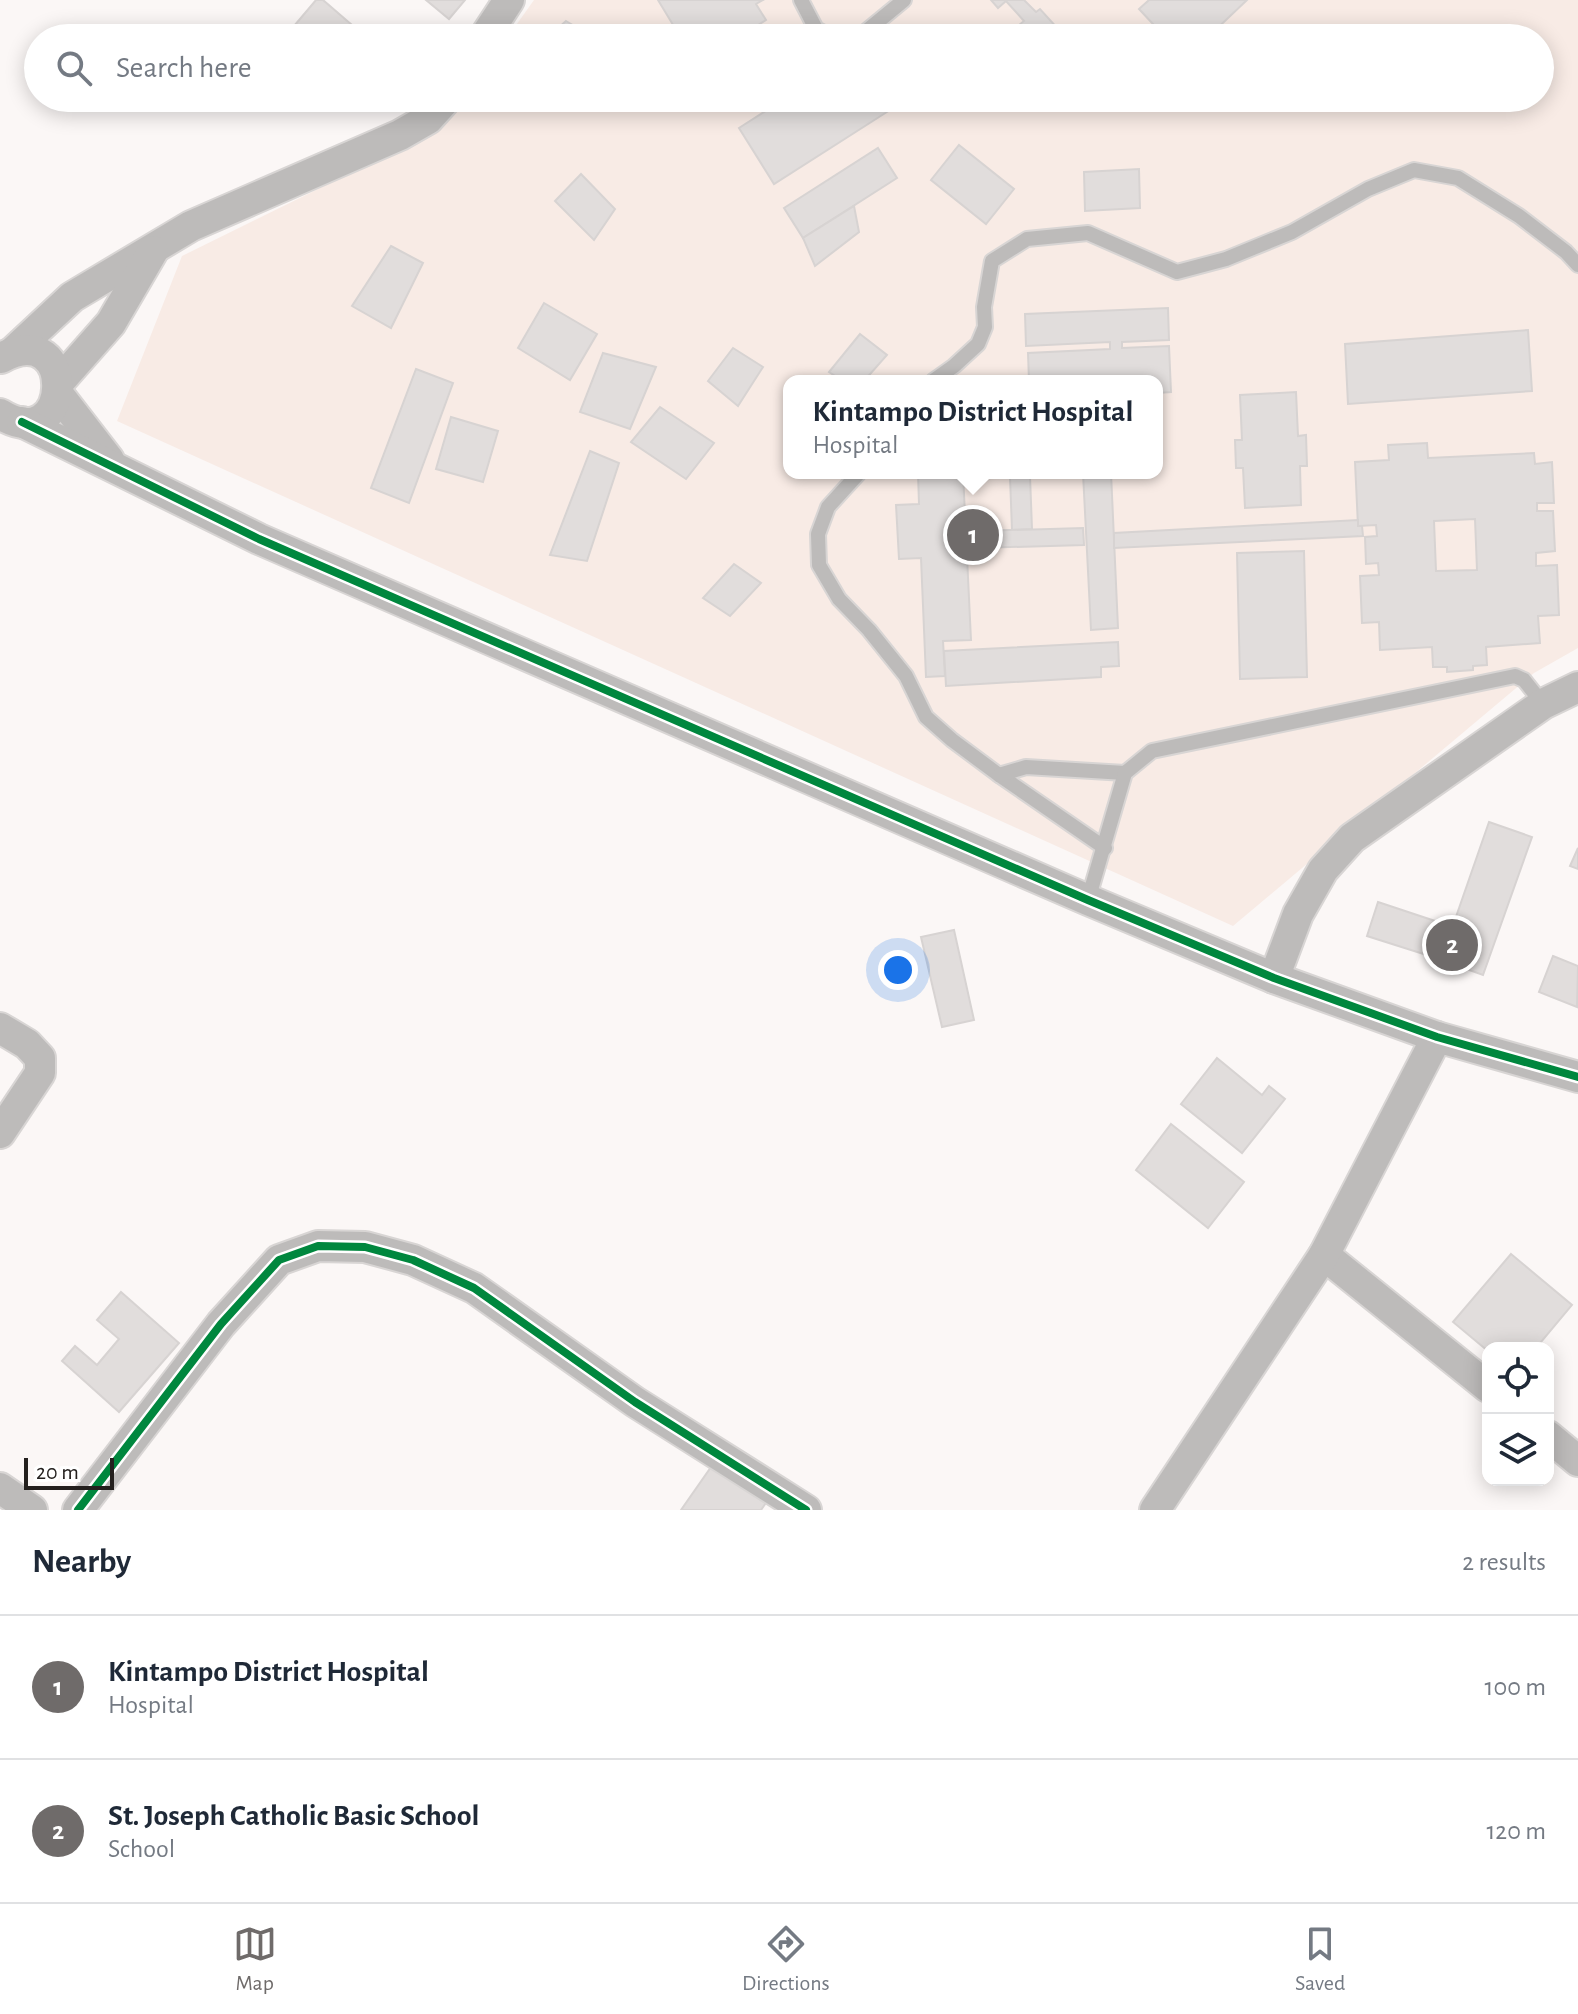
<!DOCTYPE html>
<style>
body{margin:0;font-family:"Alegreya Sans",sans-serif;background:#f2f2f3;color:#1f2937}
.controls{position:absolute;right:24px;bottom:24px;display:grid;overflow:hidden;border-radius:16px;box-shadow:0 4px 20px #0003}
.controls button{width:72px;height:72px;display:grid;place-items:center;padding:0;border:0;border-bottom:2px solid #e0e1e3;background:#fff;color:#1f2937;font:40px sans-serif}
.scale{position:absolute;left:24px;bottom:20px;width:90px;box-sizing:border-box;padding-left:8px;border:4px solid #24201e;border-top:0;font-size:22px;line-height:28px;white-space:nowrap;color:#24201e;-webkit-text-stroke:6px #fff;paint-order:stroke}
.you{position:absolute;left:898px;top:970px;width:28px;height:28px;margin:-20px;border:6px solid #fff;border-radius:50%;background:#1a73e8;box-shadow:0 0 0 12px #1a73e833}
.badge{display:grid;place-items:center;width:52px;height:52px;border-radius:50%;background:#6f6b6a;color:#fff;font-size:26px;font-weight:700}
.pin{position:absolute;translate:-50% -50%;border:4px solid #fff;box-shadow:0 2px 8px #0006}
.popup{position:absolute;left:783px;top:375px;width:380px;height:104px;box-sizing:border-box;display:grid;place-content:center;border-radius:16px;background:#fff;filter:drop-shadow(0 2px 6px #0005);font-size:26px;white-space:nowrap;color:#747a83}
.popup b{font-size:30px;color:#1f2937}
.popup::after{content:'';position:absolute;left:50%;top:100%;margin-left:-16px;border:16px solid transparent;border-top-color:#fff}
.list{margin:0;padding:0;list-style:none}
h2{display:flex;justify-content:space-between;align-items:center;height:104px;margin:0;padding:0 32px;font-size:34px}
h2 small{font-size:26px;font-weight:400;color:#747a83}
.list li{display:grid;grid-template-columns:52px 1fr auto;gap:24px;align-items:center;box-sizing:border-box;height:144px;padding:0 32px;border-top:2px solid #e0e1e3}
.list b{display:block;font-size:30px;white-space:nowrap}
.list p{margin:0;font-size:26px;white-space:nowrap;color:#747a83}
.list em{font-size:26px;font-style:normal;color:#747a83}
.icon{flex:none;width:44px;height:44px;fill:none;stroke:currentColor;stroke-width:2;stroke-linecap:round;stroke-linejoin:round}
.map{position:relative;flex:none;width:1578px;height:1510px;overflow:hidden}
.search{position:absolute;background:#fff;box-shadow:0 4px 20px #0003;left:24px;right:24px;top:24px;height:88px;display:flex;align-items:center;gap:20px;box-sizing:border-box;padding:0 28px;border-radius:44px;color:#747a83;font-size:30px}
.sheet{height:392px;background:#fff}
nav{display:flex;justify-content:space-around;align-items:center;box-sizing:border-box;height:112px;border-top:2px solid #e0e1e3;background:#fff;font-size:22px;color:#747a83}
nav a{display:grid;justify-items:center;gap:4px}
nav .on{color:#6f6b6a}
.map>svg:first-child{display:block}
.built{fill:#f8ebe5;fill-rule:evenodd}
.building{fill:#e1dddc;stroke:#d7d3d2;stroke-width:2;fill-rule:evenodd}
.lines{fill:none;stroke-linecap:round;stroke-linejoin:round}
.lane-casing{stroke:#d8d5d4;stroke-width:18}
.street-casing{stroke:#d8d5d4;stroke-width:34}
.lane{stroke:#bdbbba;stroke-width:14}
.street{stroke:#bdbbba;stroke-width:30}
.cycleway-casing{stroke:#fff;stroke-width:13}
.cycleway{stroke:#00873e;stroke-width:8}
</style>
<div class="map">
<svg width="1578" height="1510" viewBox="0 0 1578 1510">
<rect width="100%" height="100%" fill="#fbf7f6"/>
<path class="built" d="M534 0H1578V648L1534 673 1233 926 117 421 182 256 442 128 464 98H1540V38H507ZM789 381H1157V473H789Z"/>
<g class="building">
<polygon points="316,0 323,0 367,38 296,38 289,32"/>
<polygon points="426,0 465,0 449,19"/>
<polygon points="658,0 763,0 756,4 766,20 758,25 765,38 681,38"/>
<polygon points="991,0 1024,0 1036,12 1040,9 1059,30 1050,38 1020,38 1013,30 1024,21 1006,1 998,8"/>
<polygon points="1149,0 1247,0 1207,38 1166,38 1139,9"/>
<polygon points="566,21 594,38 547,38"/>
<polygon points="533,98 552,98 545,107"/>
<polygon points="716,98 735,98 721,107"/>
<polygon points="786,98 883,98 890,110 774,184 739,128"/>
<polygon points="959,145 1014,189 986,224 931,180"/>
<polygon points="878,148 897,178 803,238 784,208"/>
<polygon points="1139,169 1140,208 1085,211 1084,172"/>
<polygon points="581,174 615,209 594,240 555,201"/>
<polygon points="854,206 859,232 815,266 803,238"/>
<polygon points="391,246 423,263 391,328 352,306"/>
<polygon points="544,303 597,334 570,380 518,348"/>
<polygon points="1168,308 1169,340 1122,342 1122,348 1169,346 1171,392 1157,393 1157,381 1029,381 1028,353 1110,349 1110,342 1026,346 1025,314"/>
<polygon points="1528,330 1532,391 1348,404 1345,344"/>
<polygon points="860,334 887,355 864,381 843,381 829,372"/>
<polygon points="733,348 763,367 738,406 708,381"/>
<polygon points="603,353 656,367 630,429 580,412"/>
<polygon points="416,369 453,383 409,503 371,488"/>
<polygon points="1296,392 1298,436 1306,435 1307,466 1300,466 1301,505 1245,508 1243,468 1236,468 1235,440 1242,440 1240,395"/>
<polygon points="660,407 714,443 686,479 631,442"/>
<polygon points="451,417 498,431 483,482 436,469"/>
<path d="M1427 443 1428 458 1534 453 1535 464 1552 462 1554 503H1537V511H1553L1555 551 1536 553V566L1557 565 1559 615 1538 616 1540 643 1486 647 1487 665 1473 666V670L1447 672V667H1433L1432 647 1380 650 1379 622 1362 623 1360 576 1379 575 1378 563 1366 564 1365 537 1377 536 1376 525 1358 526 1355 462 1389 460 1388 445ZM1475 519 1477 570 1436 571 1434 521Z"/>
<polygon points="590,451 619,463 587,561 550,555"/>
<polygon points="918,473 963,473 971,640 943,641 945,676 926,677 921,558 899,559 896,505 919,504"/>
<polygon points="965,473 1049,473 965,479"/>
<polygon points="1083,473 1111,473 1118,628 1091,630"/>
<polygon points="1030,476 1032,529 1012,530 1010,477"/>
<polygon points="1358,520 1358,526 1362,526 1363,536 1114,548 1114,533"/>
<polygon points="1083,528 1084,545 976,548 976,531"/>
<polygon points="1304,551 1307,677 1240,679 1237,553"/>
<polygon points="734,564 761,583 730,616 703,598"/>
<polygon points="1118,642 1119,666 1101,667 1101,677 946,686 944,651"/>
<polygon points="1489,822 1532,837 1483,975 1441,960"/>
<polygon points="1578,848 1578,869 1570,866"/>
<polygon points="1378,902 1447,925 1436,958 1367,936"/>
<polygon points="954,930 974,1020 942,1027 921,937"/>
<polygon points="1553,956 1578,966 1577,1007 1539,992"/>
<polygon points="1217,1058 1262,1095 1269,1086 1285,1099 1242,1153 1181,1104"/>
<polygon points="1171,1124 1244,1182 1208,1228 1136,1170"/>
<polygon points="1511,1254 1572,1305 1536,1348 1488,1348 1488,1351 1453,1322"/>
<polygon points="121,1292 179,1343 119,1412 62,1361 75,1346 97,1365 119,1339 97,1320"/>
<polygon points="716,1460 770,1497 761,1510 681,1510"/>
</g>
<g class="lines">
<defs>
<g id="lane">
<polyline points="801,0 816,29 833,38"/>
<polyline points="858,38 904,0"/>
<polyline points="933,381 954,366 978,344 985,327 984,307 992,261 1027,239 1088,233 1177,272 1226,259 1292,232 1368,189 1414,170 1458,178 1519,216 1566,252 1578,265"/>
<polyline points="859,473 828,507 818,534 819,565 839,599 869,630 906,676 926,717 952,740 999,775 1105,848"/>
<polyline points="999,775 1026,767 1125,773"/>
<polyline points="1088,900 1125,773 1152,751 1515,676 1524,680 1543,704"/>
</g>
<g id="street">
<polyline points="484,38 509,0"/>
<polyline points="13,352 72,297 191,226 400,135 428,119 447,98"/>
<polyline points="59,382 111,323 153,251"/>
<polyline points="58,394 109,460"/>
<path d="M0 414C73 460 79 316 1 358"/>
<polyline points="22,422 259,539 1088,900 1274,978 1437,1037 1578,1077"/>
<polyline points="1274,978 1298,914 1323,870 1352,838 1543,704 1578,687"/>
<polyline points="0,1028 27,1044 40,1058 40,1073 0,1133"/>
<polyline points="1324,1255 1488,1387"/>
<polyline points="1548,1436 1578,1461"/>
<polyline points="0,1488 32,1510"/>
<polyline points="78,1510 221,1324 279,1260 318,1246 365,1247 413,1260 474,1288 635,1402 806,1510"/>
<polyline points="1155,1510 1324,1255 1437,1037"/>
</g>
</defs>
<use href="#lane" class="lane-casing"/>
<use href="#street" class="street-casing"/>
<use href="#lane" class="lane"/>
<use href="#street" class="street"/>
<defs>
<g id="cycleway">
<polyline points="22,422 259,539 1088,900 1274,978 1437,1037 1578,1077"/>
<polyline points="78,1510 221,1324 279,1260 318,1246 365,1247 413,1260 474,1288 635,1402 806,1510"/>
</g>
</defs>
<use href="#cycleway" class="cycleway-casing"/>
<use href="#cycleway" class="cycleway"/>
</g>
</svg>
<div class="controls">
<button><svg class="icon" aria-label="locate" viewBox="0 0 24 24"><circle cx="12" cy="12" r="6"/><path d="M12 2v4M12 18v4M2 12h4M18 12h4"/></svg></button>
<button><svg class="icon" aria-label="layers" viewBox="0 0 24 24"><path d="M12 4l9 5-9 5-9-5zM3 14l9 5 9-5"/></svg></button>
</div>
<div class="scale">20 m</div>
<div class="you"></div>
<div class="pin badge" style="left:973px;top:535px">1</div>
<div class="popup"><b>Kintampo District Hospital</b>Hospital</div>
<div class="pin badge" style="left:1452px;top:945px">2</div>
<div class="search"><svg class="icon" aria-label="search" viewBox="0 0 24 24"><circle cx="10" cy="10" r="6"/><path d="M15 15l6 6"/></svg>Search here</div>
</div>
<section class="sheet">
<h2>Nearby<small>2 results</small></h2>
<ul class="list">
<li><span class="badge">1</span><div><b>Kintampo District Hospital</b><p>Hospital</p></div><em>100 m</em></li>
<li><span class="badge">2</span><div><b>St. Joseph Catholic Basic School</b><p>School</p></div><em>120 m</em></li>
</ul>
</section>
<nav>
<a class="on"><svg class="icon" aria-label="map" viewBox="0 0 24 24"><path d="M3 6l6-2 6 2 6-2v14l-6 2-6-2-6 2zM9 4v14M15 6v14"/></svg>Map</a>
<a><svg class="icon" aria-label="directions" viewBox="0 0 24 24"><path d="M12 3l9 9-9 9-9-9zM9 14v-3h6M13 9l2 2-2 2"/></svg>Directions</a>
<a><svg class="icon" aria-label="saved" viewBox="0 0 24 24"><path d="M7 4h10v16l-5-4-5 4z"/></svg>Saved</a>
</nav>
